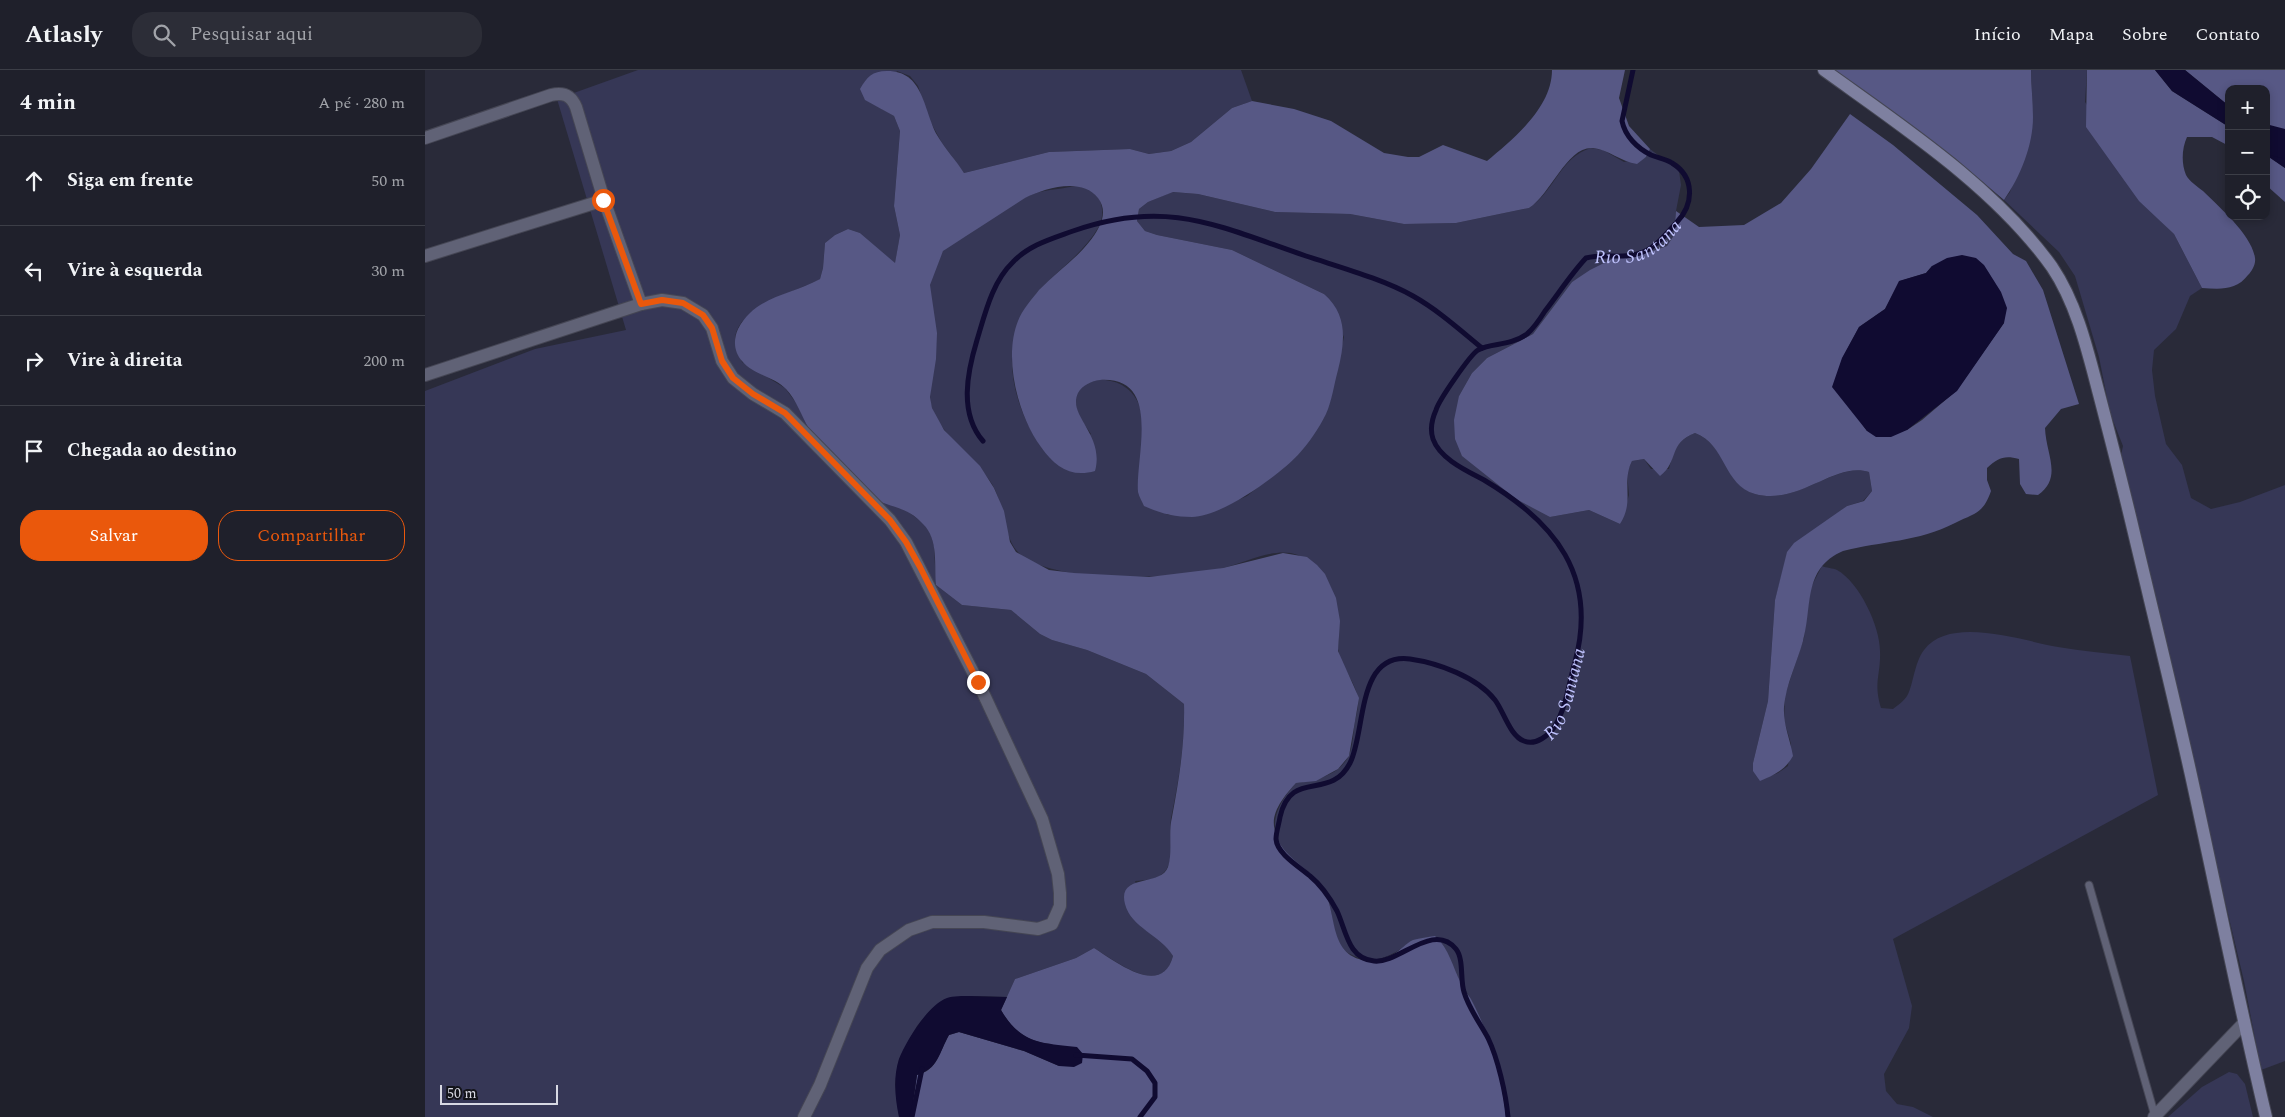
<!DOCTYPE html>
<html lang="pt">
<meta charset="utf-8">
<style>
body{margin:0;font-family:Spectral,serif;background:#2c2d37;color:#f1f3f6}
.controls{position:absolute;right:15px;top:15px;display:grid;overflow:hidden;border-radius:10px;box-shadow:0 2px 8px #0003}
.controls button{width:45px;height:45px;display:grid;place-items:center;padding:0;border:0;border-bottom:1px solid #3c3e47;background:#1f202b;color:#f1f3f6;font:25px sans-serif}
.scale{position:absolute;left:15px;bottom:12px;width:118px;box-sizing:border-box;padding-left:5px;border:2px solid #d8d9e3;border-top:0;font-size:14px;line-height:18px;white-space:nowrap;color:#d8d9e3;-webkit-text-stroke:4px #13141a;paint-order:stroke}
.stop{position:absolute;width:15px;height:15px;margin:-11px;border:4px solid #ea580c;border-radius:50%;background:#fff}
.stop.end{background:#ea580c;border-color:#fff;box-shadow:0 1px 5px #0008}
.list{margin:0;padding:0;list-style:none}
h2{display:flex;justify-content:space-between;align-items:center;height:65px;margin:0;padding:0 20px;font-size:21px}
h2 small{font-size:16px;font-weight:400;color:#a1a3a9}
.list li{display:grid;grid-template-columns:32px 1fr auto;gap:15px;align-items:center;box-sizing:border-box;height:90px;padding:0 20px;border-top:1px solid #3c3e47}
.list b{display:block;font-size:19px;white-space:nowrap}
.list em{font-size:16px;font-style:normal;color:#a1a3a9}
.actions{display:flex;gap:10px;padding:15px 20px}
.actions a{flex:1;padding:11px 0;border:1px solid #ea580c;border-radius:20px;text-align:center;font-size:18px;color:#ea580c}
.actions .main{background:#ea580c;color:#fff}
.icon{flex:none;width:28px;height:28px;fill:none;stroke:currentColor;stroke-width:2;stroke-linecap:round;stroke-linejoin:round}
.map{position:relative;flex:none;width:1860px;height:1047px;overflow:hidden}
header{display:flex;align-items:center;gap:30px;box-sizing:border-box;height:70px;padding:0 25px;background:#1f202b;border-bottom:1px solid #3c3e47}
header strong{font-size:24px}
nav{display:flex;gap:28px;margin-inline-start:auto;font-size:18px}
.search{width:350px;height:45px;background:#2c2d37;display:flex;align-items:center;gap:12px;box-sizing:border-box;padding:0 18px;border-radius:20px;color:#a1a3a9;font-size:19px}
main{display:flex}
aside{flex:1;background:#1f202b}
.map>svg:first-child{display:block}
.green{fill:#363756}
.forest{fill:#575885;fill-rule:evenodd}
.water{fill:#100b31}
.lines{fill:none;stroke-linecap:round;stroke-linejoin:round}
.stream{stroke:#100b31;stroke-width:5}
.river{stroke:#100b31;stroke-width:29}
.service-casing{stroke:#454654;stroke-width:9}
.minor-casing{stroke:#454654;stroke-width:14}
.secondary-casing{stroke:#454654;stroke-width:14}
.service{stroke:#606276;stroke-width:7}
.minor{stroke:#606276;stroke-width:12}
.secondary{stroke:#7e80a0;stroke-width:12}
.route{stroke:#ea580c;stroke-width:6}
.labels{text-anchor:middle;stroke-width:5;stroke-linejoin:round;paint-order:stroke}
.water-label{font-size:19px;font-style:italic;fill:#bec1fc;stroke:#13141a}
</style>
<header>
<strong>Atlasly</strong>
<div class="search"><svg class="icon" aria-label="search" viewBox="0 0 24 24"><circle cx="10" cy="10" r="6"/><path d="M15 15l6 6"/></svg>Pesquisar aqui</div>
<nav><a>Início</a><a>Mapa</a><a>Sobre</a><a>Contato</a></nav>
</header>
<main>
<aside>
<h2>4 min<small>A pé · 280 m</small></h2>
<ul class="list">
<li><svg class="icon" aria-label="ahead" viewBox="0 0 24 24"><path d="M12 20V5M6 11l6-6 6 6"/></svg><div><b>Siga em frente</b></div><em>50 m</em></li>
<li><svg class="icon" aria-label="left" viewBox="0 0 24 24"><path d="M17 20v-9H6M10 6l-5 5 5 5"/></svg><div><b>Vire à esquerda</b></div><em>30 m</em></li>
<li><svg class="icon" aria-label="right" viewBox="0 0 24 24"><path d="M7 20v-9h11M14 6l5 5-5 5"/></svg><div><b>Vire à direita</b></div><em>200 m</em></li>
<li><svg class="icon" aria-label="arrive" viewBox="0 0 24 24"><path d="M6 21V4h12l-3 4 3 4H6"/></svg><div><b>Chegada ao destino</b></div></li>
</ul>
<div class="actions"><a class="main">Salvar</a><a>Compartilhar</a></div>
</aside>
<div class="map">
<svg width="1860" height="1047" viewBox="0 0 1860 1047">
<rect width="100%" height="100%" fill="#292a39"/>
<g class="green">
<path d="M213 0H816L827 31 807 38 766 72 746 81 724 84 705 79 624 82 539 103 517 73 505 51 493 16 485 6 472 1 457 39 469 46 475 61 469 136 475 165 470 194 435 163 423 159 410 165 400 173 398 198 395 209C372 222 311 236 310 270 310 276 315 286 317 292L360 318 374 337 384 360 445 426 480 439 499 454 506 465 509 476 511 515 537 535 586 540 615 564 627 570 662 580 721 604 759 634C760 673 754 710 746 748 744 763 750 787 741 800 734 810 721 810 710 811L733 867 742 875 748 886C737 928 692 892 669 878L651 888 590 909 582 927 545 926 504 942 492 956 474 989 470 1014 474 1047H0V321L110 279 201 260 132 29Z"/>
<polygon points="1606,0 1662,0 1660,32 1733,148 1749,164 1777,218 1765,226 1751,259 1729,280 1727,300 1730,326 1741,374 1757,395 1766,428 1786,439 1815,432 1860,415 1860,991 1836,1000 1819,911 1695,390 1698,376 1685,343 1674,287 1650,206 1634,182 1579,130 1585,122 1608,47"/>
<path d="M1166 78 1178 80 1199 92 1221 87 1225 79 1254 101 1256 115 1251 141 1249 165 1242 176 1207 188 1191 187 1147 212 1108 264 1062 288 1047 303 1034 326 1125 447 1164 440 1195 454 1204 425 1202 402 1207 391 1219 389 1226 399H1244C1249 381 1252 370 1270 363 1300 374 1303 416 1330 424 1373 436 1411 391 1444 402L1447 421 1438 431 1422 436 1403 451 1356 508 1350 530 1343 631 1328 693 1335 710 1353 703 1363 696 1366 674 1359 650 1360 625 1379 568 1385 519 1397 496C1401 498 1408 498 1412 500 1434 512 1455 556 1455 581 1456 605 1448 612 1456 638L1468 639C1473 635 1479 631 1482 626 1488 617 1489 593 1499 580 1525 545 1598 571 1633 577 1657 581 1681 583 1705 586L1733 725 1468 869 1487 936 1484 958 1459 1004 1461 1021 1472 1034 1488 1037 1508 1047H1081L1078 1016 1058 957 1046 929 1036 913 987 871C967 886 948 897 925 884 919 881 912 873 911 866 906 849 907 831 896 815 890 807 880 802 873 795 841 767 844 743 871 713 890 711 915 705 924 685 928 676 928 662 930 651 932 642 935 632 932 624 928 609 915 594 913 579 913 575 914 570 914 565 913 532 907 498 873 485 850 476 820 493 798 498 751 509 641 514 600 488 577 474 581 437 567 414 550 387 517 367 507 338 501 322 511 294 511 276 512 256 502 234 505 214 507 205 513 188 518 181 523 175 535 170 541 166 562 152 583 135 606 125 615 121 624 120 633 119 642 118 652 114 661 117 678 124 681 144 673 158 657 185 631 201 611 224 569 272 587 344 626 389L666 364C660 355 652 345 651 334 647 304 703 299 715 338 723 366 713 396 714 425L743 445H779L822 426 872 386 887 366 901 343 905 331 919 267 899 224 807 180 732 165 720 161 712 151 714 139 723 132 747 122 773 124 850 142 925 144 979 154 1031 153 1104 138C1130 121 1135 87 1166 78Z"/>
<polygon points="1804,1002 1812,1004 1820,1014 1828,1047 1743,1047 1777,1017"/>
</g>
<g class="forest">
<path d="M1127 0H1200L1194 28 1204 56 1225 79 1221 87 1212 94C1196 92 1183 79 1168 78 1142 76 1126 124 1104 138L1031 153 979 154 925 144 850 142 773 124 748 122 723 132 714 139 712 151 720 161 732 165 807 180 899 224C923 245 920 271 913 300 909 314 907 331 901 344 894 358 884 373 873 385 853 406 796 447 767 447 750 447 734 443 719 436 717 431 714 427 713 422 710 388 738 306 675 310 667 311 657 315 653 323 642 346 680 364 670 401 646 408 630 397 616 377 593 346 578 288 593 251 597 240 607 229 614 220 634 199 660 184 674 157 679 147 680 137 673 128 657 107 620 118 600 128L518 181 505 215 512 263 511 289 505 327 507 338 519 360 555 396 569 418 579 441 585 472 591 482 624 500 649 503 724 507 798 498 858 483 882 487 892 495 900 504 911 528 915 551 913 581 934 628 924 686 913 699 891 711 871 713C861 724 847 740 849 756 853 786 880 794 895 814 914 838 901 881 937 890 947 893 960 888 969 884 976 880 981 873 988 870 995 868 1003 867 1010 866 1025 880 1027 896 1036 913 1038 919 1043 924 1046 929 1065 965 1077 1007 1081 1047H486L492 1005C513 1000 514 982 524 965L534 962 599 981 634 996 625 974C602 971 588 961 576 940L590 909 651 888 669 878C691 892 737 928 748 886 736 865 706 858 700 834 692 803 736 817 743 797 748 781 743 764 747 747 754 710 760 673 759 634L721 604 662 580 627 570 615 564 586 540 537 535 511 515C509 495 514 470 498 454 481 435 462 438 445 426 436 421 389 368 384 359 376 345 372 331 361 319 349 306 328 305 317 291 309 282 308 270 313 259 330 226 366 225 395 209L398 198 400 173 410 165 423 159 435 163 470 193 475 165 469 136 475 61 469 46 440 30 435 19C442 7 447 1 462 1 499 1 498 39 512 65 520 79 531 90 539 103L624 82 705 79 724 84 746 81 766 72 807 38 827 31 869 39 906 51 959 83 983 87H994L1018 75 1062 91C1088 69 1127 38 1127 0Z"/>
<path d="M1403 0H1606C1606 16 1608 31 1608 47 1608 76 1595 107 1579 130L1527 86Z"/>
<path d="M1662 0H1730L1747 21 1804 57V76L1787 67H1762C1757 78 1756 93 1761 105 1764 111 1773 117 1778 121 1794 137 1827 165 1830 188 1831 194 1827 201 1823 205 1811 221 1795 219 1777 218L1749 164 1714 131 1661 57Z"/>
<polygon points="1760,0 1860,0 1860,75 1841,62 1841,19 1804,19 1804,36"/>
<path d="M1425 44 1468 75 1552 145 1588 184 1601 191 1618 220 1654 334 1636 339 1620 358C1621 385 1638 407 1613 425L1601 424 1595 414 1594 389C1579 385 1573 388 1562 398V410L1566 421C1558 444 1550 443 1530 453 1493 472 1457 471 1418 481 1377 499 1388 536 1378 571 1372 593 1361 614 1359 637 1358 654 1365 669 1368 686 1360 700 1350 705 1335 711L1328 701V693L1343 631 1350 530 1362 482 1369 473 1422 436 1439 431 1447 421 1444 402C1410 391 1374 436 1330 424 1298 415 1301 374 1270 363 1243 373 1254 392 1235 406L1219 389 1207 391C1196 413 1210 431 1195 454L1164 440 1125 447 1091 429 1037 386 1030 369 1029 350 1034 326 1047 303 1062 288 1108 264 1147 212 1165 200 1191 187 1207 188 1242 176 1249 165 1251 141 1274 157 1319 155 1356 133 1386 99ZM1507 196 1579 253 1531 321 1497 350 1482 360 1442 361 1437 354 1417 289 1434 257 1460 239 1475 211 1501 203Z"/>
<polygon points="1841,85 1860,98 1860,132 1841,115"/>
</g>
<g class="water">
<polygon points="1730,0 1760,0 1804,36 1804,57 1747,21"/>
<polygon points="1841,62 1860,75 1860,98 1841,85"/>
<polygon points="1537,185 1551,188 1559,195 1576,222 1582,238 1579,253 1532,321 1482,360 1466,367 1451,367 1442,361 1407,317 1417,288 1434,257 1460,239 1474,211 1501,203 1507,196 1522,188"/>
<path d="M545 926 582 927 576 940C596 974 616 973 652 977L658 984 657 993 649 997 634 996 599 981 534 962 524 965C514 983 513 999 492 1005L486 1047H474C470 1029 468 1007 474 989 481 971 503 935 522 928 528 926 538 926 545 926Z"/>
</g>
<g class="lines">
<g class="stream">
<path d="M558 371C534 343 542 303 552 270 560 244 567 212 588 192 604 175 626 169 648 161 742 128 793 156 881 186 914 197 958 209 988 226 1013 240 1035 260 1057 278"/>
<polyline points="651,985 707,989 722,1001 730,1013 730,1027 715,1047"/>
<polyline points="487,1047 497,999"/>
<path id="s1" d="M1083 1047C1081 1024 1073 989 1063 968 1055 953 1044 939 1039 922 1035 910 1039 889 1031 879 1008 851 974 894 949 891 923 889 921 860 912 841 905 828 896 815 885 806 875 797 852 784 851 769 851 762 854 754 855 747 866 698 905 732 925 693 941 662 931 582 985 589 1013 593 1052 607 1070 630 1079 642 1085 666 1099 671 1111 676 1124 665 1130 656 1141 638 1144 612 1150 592 1173 506 1131 453 1059 410 1042 401 1015 389 1008 369 1005 360 1007 349 1011 340 1014 330 1045 285 1053 280 1068 272 1083 277 1102 264 1109 258 1115 249 1120 241 1134 223 1146 204 1161 188 1180 183 1199 190 1218 182 1231 177 1243 162 1252 152 1269 134 1270 107 1247 93 1241 89 1233 88 1226 85 1212 78 1200 66 1197 51L1208 0"/>
</g>
<polyline class="river" points="1841,69 1860,74"/>
<defs>
<polyline id="service" points="1664,815 1730,1046"/>
<g id="minor">
<path d="M0 68 126 25C138 22 146 25 151 37L179 130 216 234"/>
<polyline points="0,186 179,130"/>
<polyline points="0,305 216,234 237,230 258,233 278,245 287,258 297,291 308,308 328,324 360,343 465,450 481,472 553,612 617,749 633,804 635,823 635,836 627,854 613,859 559,852 507,852 484,860 455,880 442,898 395,1015 379,1047"/>
<polyline points="1729,1047 1819,953"/>
</g>
<path id="secondary" d="M1399 0C1478 57 1570 117 1627 197 1652 234 1663 282 1674 324 1686 370 1698 416 1709 463 1728 543 1748 624 1766 705 1791 819 1814 934 1841 1047"/>
</defs>
<use href="#service" class="service-casing"/>
<use href="#minor" class="minor-casing"/>
<use href="#secondary" class="secondary-casing"/>
<use href="#service" class="service"/>
<use href="#minor" class="minor"/>
<use href="#secondary" class="secondary"/>
</g>
<g class="lines">
<polyline class="route" points="178,130 216,234 237,230 258,233 278,245 287,258 297,291 308,308 328,324 360,343 465,450 481,472 495,497 553,612"/>
</g>
<g class="labels">
<g class="water-label">
<text dy="7" stroke="none"><textPath href="#s1" startOffset="1528">Rio Santana</textPath></text>
<text dy="7" stroke="none"><textPath href="#s1" startOffset="898">Rio Santana</textPath></text>
</g>
</g>
</svg>
<div class="controls">
<button>+</button>
<button>−</button>
<button><svg class="icon" aria-label="locate" viewBox="0 0 24 24"><circle cx="12" cy="12" r="6"/><path d="M12 2v4M12 18v4M2 12h4M18 12h4"/></svg></button>
</div>
<div class="scale">50 m</div>
<div class="stop" style="left:178px;top:130px"></div>
<div class="stop end" style="left:553px;top:612px"></div>
</div>
</main>
